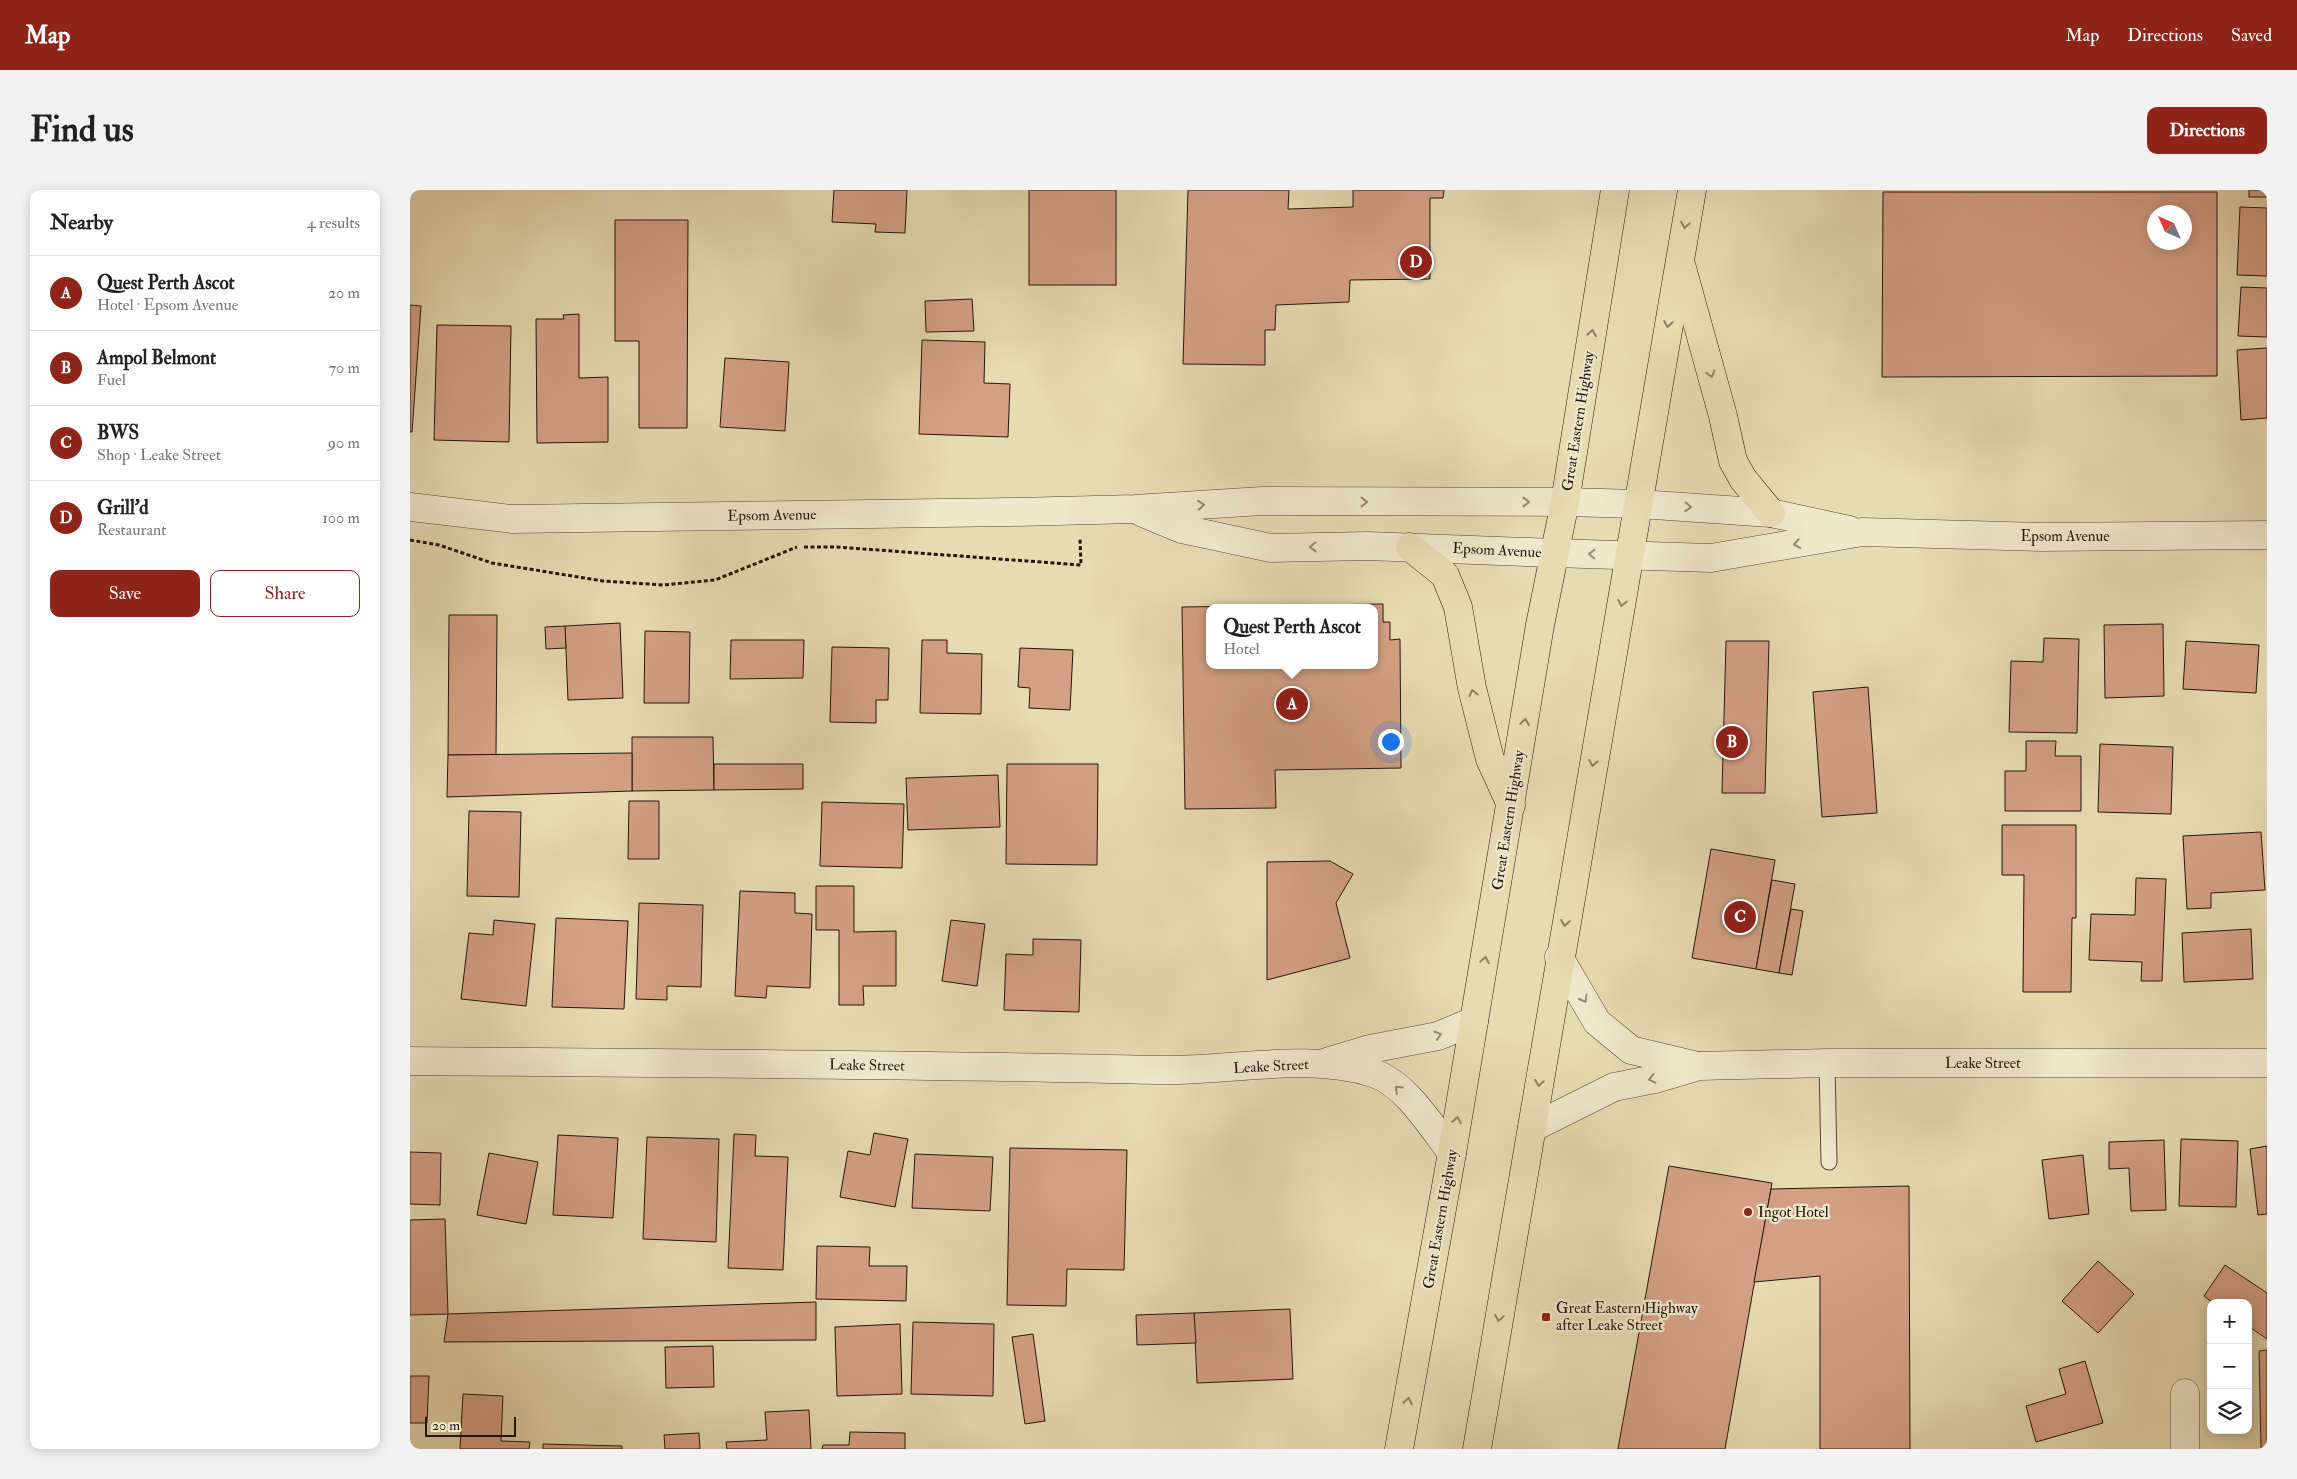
<!DOCTYPE html>
<meta charset="utf-8">
<style>
body{margin:0;font-family:"IM FELL Double Pica",serif;background:#f2f2f2;color:#222}
.controls{position:absolute;right:15px;bottom:15px;display:grid;overflow:hidden;border-radius:10px;box-shadow:0 2px 12px #0003}
.controls button{width:45px;height:45px;display:grid;place-items:center;padding:0;border:0;border-bottom:1px solid #e0e0e0;background:#fff;color:#222;font:25px sans-serif}
.compass{position:absolute;left:1737px;top:15px;width:45px;height:45px;border-radius:50%;background:#fff;box-shadow:0 2px 12px #0003;rotate:315deg}
.scale{position:absolute;left:15px;bottom:12px;width:91px;box-sizing:border-box;padding-left:5px;border:2px solid #25130c;border-top:0;font-size:14px;line-height:18px;white-space:nowrap;color:#25130c;-webkit-text-stroke:4px #efe8cd;paint-order:stroke}
.you{position:absolute;left:980px;top:551px;width:18px;height:18px;margin:-12px;border:4px solid #fff;border-radius:50%;background:#1a73e8;box-shadow:0 0 0 8px #1a73e833}
.badge{display:grid;place-items:center;width:32px;height:32px;border-radius:50%;background:#8f2418;color:#fff;font-size:16px;font-weight:700}
.pin{position:absolute;translate:-50% -50%;border:2px solid #fff;box-shadow:0 1px 5px #0006}
.popup{position:absolute;left:796px;top:414px;width:172px;height:65px;box-sizing:border-box;display:grid;place-content:center;border-radius:10px;background:#fff;filter:drop-shadow(0 1px 4px #0005);font-size:16px;white-space:nowrap;color:#767676}
.popup b{font-size:19px;color:#222}
.popup::after{content:'';position:absolute;left:50%;top:100%;margin-left:-10px;border:10px solid transparent;border-top-color:#fff}
.list{margin:0;padding:0;list-style:none}
h2{display:flex;justify-content:space-between;align-items:center;height:65px;margin:0;padding:0 20px;font-size:21px}
h2 small{font-size:16px;font-weight:400;color:#767676}
.list li{display:grid;grid-template-columns:32px 1fr auto;gap:15px;align-items:center;box-sizing:border-box;height:75px;padding:0 20px;border-top:1px solid #e0e0e0}
.list b{display:block;font-size:19px;white-space:nowrap}
.list p{margin:0;font-size:16px;white-space:nowrap;color:#767676}
.list em{font-size:16px;font-style:normal;color:#767676}
.actions{display:flex;gap:10px;padding:15px 20px}
.actions a{flex:1;padding:11px 0;border:1px solid #8f2418;border-radius:10px;text-align:center;font-size:18px;color:#8f2418}
.actions .main{background:#8f2418;color:#fff}
.icon{flex:none;width:28px;height:28px;fill:none;stroke:currentColor;stroke-width:2;stroke-linecap:round;stroke-linejoin:round}
.map{position:relative;flex:none;width:1857px;height:1259px;overflow:hidden;border-radius:10px}
header{display:flex;align-items:center;gap:30px;box-sizing:border-box;height:70px;padding:0 25px;background:#8f2418;color:#fff}
header strong{font-size:24px}
nav{display:flex;gap:28px;margin-inline-start:auto;font-size:18px}
.intro{display:flex;align-items:center;justify-content:space-between;box-sizing:border-box;height:120px;padding:0 30px}
h1{margin:0;font-size:35px}
.button{padding:12px 22px;border-radius:10px;background:#8f2418;color:#fff;font-size:18px;font-weight:700}
main{display:flex;gap:30px;padding:0 30px}
aside{flex:1;background:#fff;border-radius:10px;box-shadow:0 2px 12px #0003}
.map>svg:first-child{display:block}
.building{fill:#d4a085;stroke:#25130c;fill-rule:evenodd}
.lines{fill:none;stroke-linecap:round;stroke-linejoin:round}
.service-casing{stroke:#564536;stroke-width:17}
.minor-casing{stroke:#564536;stroke-width:29}
.tertiary-casing{stroke:#564536;stroke-width:29}
.trunk-casing{stroke:#25130c;stroke-width:29}
.path{stroke:#25130c;stroke-width:3;stroke-dasharray:4 2.5;stroke-linecap:butt}
.service{stroke:#efe8cd;stroke-width:15}
.minor{stroke:#efe8cd;stroke-width:28}
.tertiary{stroke:#efe8cd;stroke-width:28}
.trunk{stroke:#e7dbb2;stroke-width:28}
.oneway{stroke:#908167}
.oneway2{stroke:#948876}
.poi-dot{fill:#8f2418;stroke:#efe8cd;stroke-width:2}
.labels{text-anchor:middle;stroke-width:4.5;stroke-linejoin:round;paint-order:stroke}
.street-label{font-size:15px;fill:#25130c;stroke:#efe8cd}
.poi-label{font-size:15px;fill:#25130c;stroke:#efe8cd;text-anchor:start}
</style>
<header>
<strong>Map</strong>
<nav><a>Map</a><a>Directions</a><a>Saved</a></nav>
</header>
<div class="intro"><h1>Find us</h1><a class="button">Directions</a></div>
<main>
<aside>
<h2>Nearby<small>4 results</small></h2>
<ul class="list">
<li><span class="badge">A</span><div><b>Quest Perth Ascot</b><p>Hotel · Epsom Avenue</p></div><em>20 m</em></li>
<li><span class="badge">B</span><div><b>Ampol Belmont</b><p>Fuel</p></div><em>70 m</em></li>
<li><span class="badge">C</span><div><b>BWS</b><p>Shop · Leake Street</p></div><em>90 m</em></li>
<li><span class="badge">D</span><div><b>Grill'd</b><p>Restaurant</p></div><em>100 m</em></li>
</ul>
<div class="actions"><a class="main">Save</a><a>Share</a></div>
</aside>
<div class="map">
<svg width="1857" height="1259" viewBox="0 0 1857 1259">
<rect width="100%" height="100%" fill="#e7dbb2"/>
<filter id="stains"><feTurbulence type="fractalNoise" baseFrequency=".004" numOctaves="4"/><feColorMatrix values="0 0 0 0 .2 0 0 0 0 .09 0 0 0 0 .02 0 0 0 .5 -.17"/></filter>
<radialGradient id="worn" r=".72"><stop offset=".6" stop-color="#630" stop-opacity="0"/><stop offset="1" stop-color="#630" stop-opacity=".3"/></radialGradient>
<g class="building">
<polygon points="424,0 497,0 495,43 465,42 466,34 422,32"/>
<rect x="619" y="0" width="87" height="95"/>
<polygon points="778,0 879,0 878,19 943,17 943,0 1034,0 1033,8 1020,8 1020,89 940,90 939,112 866,115 865,140 855,140 855,175 773,174"/>
<rect x="1839" y="0" width="18" height="7"/>
<path d="M1473 2H1807V186L1472 187ZM1744 22H1774V52H1744Z"/>
<polygon points="1830,17 1857,18 1857,86 1827,85"/>
<polygon points="205,30 278,30 277,238 229,238 229,151 205,151"/>
<polygon points="1831,97 1857,98 1857,147 1828,146"/>
<polygon points="562,109 564,141 516,142 515,111"/>
<polygon points="0,115 11,116 2,242 0,242"/>
<polygon points="169,124 169,188 198,187 198,252 127,253 126,129 154,129 153,125"/>
<polygon points="27,135 101,136 99,252 24,250"/>
<polygon points="512,150 575,152 574,193 600,194 598,247 509,244"/>
<polygon points="1857,158 1857,228 1831,230 1827,160"/>
<polygon points="315,168 379,172 375,241 310,237"/>
<path d="M973 414V432H980V450L990 449 991 578 865 580 866 618 775 619 772 417ZM800 418H964V475H800Z"/>
<polygon points="39,425 87,425 86,565 38,565"/>
<polygon points="210,433 213,508 158,510 155,436"/>
<polygon points="1753,434 1754,506 1695,508 1694,435"/>
<polygon points="155,436 156,458 136,459 135,437"/>
<polygon points="235,441 280,442 279,513 234,513"/>
<polygon points="1634,448 1669,449 1667,543 1599,542 1601,471 1633,472"/>
<polygon points="321,450 394,450 393,488 320,489"/>
<polygon points="512,450 537,450 537,463 572,464 571,524 510,523"/>
<polygon points="1316,451 1359,451 1355,603 1312,603"/>
<polygon points="1776,451 1849,455 1846,503 1773,499"/>
<polygon points="422,457 479,458 478,510 466,510 466,533 420,532"/>
<polygon points="610,458 663,460 660,520 619,518 620,498 608,497"/>
<polygon points="1458,497 1467,623 1412,627 1403,502"/>
<polygon points="222,547 303,547 304,600 222,601"/>
<polygon points="1616,551 1646,551 1645,566 1671,566 1671,621 1595,621 1595,581 1616,581"/>
<polygon points="1690,554 1763,557 1761,624 1688,622"/>
<polygon points="222,563 222,601 37,607 38,565"/>
<polygon points="304,574 393,574 393,599 304,600"/>
<polygon points="597,574 688,574 687,675 596,674"/>
<polygon points="588,585 590,637 498,640 496,588"/>
<polygon points="219,611 249,611 249,669 218,669"/>
<polygon points="412,612 494,614 492,678 410,676"/>
<polygon points="59,621 111,622 109,707 57,706"/>
<polygon points="1592,635 1666,635 1666,728 1662,728 1661,802 1613,802 1614,685 1592,685"/>
<polygon points="1851,642 1855,700 1801,703 1801,718 1777,719 1773,646"/>
<polygon points="1301,659 1365,670 1346,779 1282,768"/>
<polygon points="920,671 943,684 926,713 940,768 857,790 857,672"/>
<polygon points="1726,688 1756,689 1752,791 1731,791 1732,772 1679,770 1681,724 1725,725"/>
<polygon points="1362,690 1385,694 1369,783 1346,779"/>
<polygon points="406,696 444,696 444,742 486,741 486,796 453,796 454,815 429,815 429,740 406,740"/>
<polygon points="330,701 385,703 385,723 402,724 400,798 357,796 356,808 325,806"/>
<polygon points="229,713 293,715 291,797 257,796 257,810 226,809"/>
<polygon points="1381,719 1393,721 1382,785 1369,783"/>
<polygon points="146,728 218,731 214,819 142,817"/>
<polygon points="84,730 125,734 116,816 51,809 59,743 83,745"/>
<polygon points="541,730 575,734 567,796 532,791"/>
<polygon points="1841,739 1843,789 1774,792 1772,743"/>
<polygon points="623,749 671,750 669,822 594,820 596,764 623,765"/>
<polygon points="464,943 498,949 485,1017 430,1007 438,961 460,965"/>
<polygon points="324,944 346,945 345,966 378,967 373,1080 318,1078"/>
<polygon points="148,945 208,948 203,1028 143,1025"/>
<polygon points="237,947 309,949 306,1052 233,1049"/>
<polygon points="1771,949 1828,951 1826,1017 1769,1016"/>
<polygon points="1754,950 1756,1020 1721,1021 1719,978 1699,979 1699,952"/>
<polygon points="1857,956 1857,1024 1848,1025 1840,959"/>
<polygon points="600,958 717,960 714,1080 657,1079 656,1116 597,1115"/>
<polygon points="0,962 31,963 30,1015 0,1014"/>
<polygon points="79,963 128,972 116,1034 67,1025"/>
<polygon points="505,964 583,967 580,1021 502,1018"/>
<polygon points="1673,965 1679,1024 1639,1029 1632,970"/>
<polygon points="1259,976 1362,993 1315,1259 1208,1259"/>
<polygon points="1499,996 1500,1259 1410,1259 1410,1086 1344,1092 1361,999"/>
<polygon points="35,1029 38,1124 0,1125 0,1030"/>
<polygon points="407,1056 460,1057 459,1076 497,1076 496,1111 406,1109"/>
<polygon points="1688,1071 1724,1104 1688,1143 1652,1111"/>
<polygon points="1815,1075 1857,1103 1857,1149 1838,1136 1838,1113 1803,1113 1794,1106"/>
<polygon points="406,1112 406,1150 34,1152 38,1124"/>
<polygon points="880,1119 883,1189 787,1193 784,1123"/>
<polygon points="784,1123 786,1153 727,1155 726,1125"/>
<polygon points="503,1132 584,1134 583,1206 501,1204"/>
<polygon points="490,1134 492,1204 427,1206 425,1137"/>
<polygon points="623,1144 635,1231 615,1234 602,1147"/>
<polygon points="303,1156 304,1197 256,1198 255,1157"/>
<polygon points="1857,1160 1857,1259 1851,1259 1849,1161"/>
<polygon points="1675,1171 1693,1233 1626,1252 1616,1216 1656,1204 1649,1179"/>
<polygon points="0,1186 19,1186 17,1233 0,1233"/>
<polygon points="53,1204 93,1206 91,1251 120,1252 119,1259 50,1259"/>
<polygon points="399,1220 401,1259 317,1259 316,1252 357,1250 355,1222"/>
<polygon points="440,1242 495,1243 495,1259 412,1259 413,1255 439,1255"/>
<polygon points="289,1243 290,1259 255,1259 254,1245"/>
<polygon points="133,1254 212,1256 212,1259 133,1259"/>
</g>
<g class="lines">
<defs>
<polyline id="service" points="1417,873 1419,972"/>
<g id="minor">
<polyline points="0,317 102,329 602,322 725,319 852,311 1155,312"/>
<polyline points="731,322 772,339 861,358 957,356 1144,363"/>
<polyline points="1149,767 1187,832 1221,860 1288,876"/>
<path d="M0 871C249 873 498 874 747 880 817 882 895 862 963 883 995 893 1022 937 1042 963"/>
<polyline points="917,872 960,859 1028,846 1064,831"/>
<polyline points="1122,938 1204,897 1245,889 1289,876 1417,873 1857,873"/>
<polyline points="1775,1259 1775,1203"/>
</g>
<g id="tertiary">
<polyline points="1155,312 1229,314 1361,323 1439,340"/>
<polyline points="1144,363 1301,368 1452,342 1630,347 1857,345"/>
</g>
<g id="trunk">
<polyline points="1272,78 1313,226 1323,271 1333,289 1361,323"/>
<polyline points="1000,357 1035,385 1048,417 1062,498 1080,569 1101,615"/>
<polyline points="989,1259 1042,963 1130,435 1155,312 1205,0"/>
<polyline points="1067,1259 1282,0"/>
</g>
</defs>
<use href="#service" class="service-casing"/>
<use href="#minor" class="minor-casing"/>
<use href="#tertiary" class="tertiary-casing"/>
<use href="#trunk" class="trunk-casing"/>
<g class="path">
<polyline points="0,350 29,355 82,373 193,391 253,395 305,390 387,357"/>
<polyline points="394,357 427,357 671,375 670,349"/>
</g>
<use href="#service" class="service"/>
<use href="#minor" class="minor"/>
<use href="#tertiary" class="tertiary"/>
<use href="#trunk" class="trunk"/>
</g>
<defs><path id="oneway-chevron" d="M-2-3.5L2.5 0L-2 3.5" fill="none" stroke-width="1.6" stroke-linecap="round" stroke-linejoin="round" transform="scale(1.25)"/></defs>
<g class="oneway">
<use href="#oneway-chevron" transform="translate(1275 35) rotate(100)"/>
<use href="#oneway-chevron" transform="translate(1258 134) rotate(100)"/>
<use href="#oneway-chevron" transform="translate(1182 143) rotate(-81)"/>
<use href="#oneway-chevron" transform="translate(1301 184) rotate(74)"/>
<use href="#oneway-chevron" transform="translate(1212 413) rotate(101)"/>
<use href="#oneway-chevron" transform="translate(1063 503) rotate(-103)"/>
<use href="#oneway-chevron" transform="translate(1115 532) rotate(-81)"/>
<use href="#oneway-chevron" transform="translate(1183 573) rotate(100)"/>
<use href="#oneway-chevron" transform="translate(1155 733) rotate(100)"/>
<use href="#oneway-chevron" transform="translate(1075 770) rotate(-80)"/>
<use href="#oneway-chevron" transform="translate(1129 893) rotate(99)"/>
<use href="#oneway-chevron" transform="translate(1047 930) rotate(-80)"/>
<use href="#oneway-chevron" transform="translate(1089 1128) rotate(100)"/>
<use href="#oneway-chevron" transform="translate(998 1211) rotate(-80)"/>
</g>
<g class="oneway2">
<use href="#oneway-chevron" transform="translate(954 312)"/>
<use href="#oneway-chevron" transform="translate(1116 312)"/>
<use href="#oneway-chevron" transform="translate(791 315) rotate(-4)"/>
<use href="#oneway-chevron" transform="translate(1278 317) rotate(4)"/>
<use href="#oneway-chevron" transform="translate(1387 354) rotate(170)"/>
<use href="#oneway-chevron" transform="translate(903 357) rotate(179)"/>
<use href="#oneway-chevron" transform="translate(1182 364) rotate(-179)"/>
<use href="#oneway-chevron" transform="translate(1174 809) rotate(60)"/>
<use href="#oneway-chevron" transform="translate(1028 845) rotate(-17)"/>
<use href="#oneway-chevron" transform="translate(1242 889) rotate(167)"/>
<use href="#oneway-chevron" transform="translate(988 899) rotate(-137)"/>
</g>
<g class="poi-dot">
<circle cx="1338" cy="1022" r="5"/>
<rect x="1131" y="1122" width="10" height="10" rx="2.5"/>
</g>
<g class="labels">
<g class="street-label">
<text transform="translate(1168 231) rotate(-81)" y="5">Great Eastern Highway</text>
<text transform="translate(362 325) rotate(-1)" y="5">Epsom Avenue</text>
<text x="1655" y="351">Epsom Avenue</text>
<text transform="translate(1087 360) rotate(3)" y="5">Epsom Avenue</text>
<text transform="translate(1098 630) rotate(-81)" y="5">Great Eastern Highway</text>
<text x="1573" y="878">Leake Street</text>
<text transform="translate(457 875) rotate(1)" y="5">Leake Street</text>
<text transform="translate(861 876) rotate(-3)" y="5">Leake Street</text>
<text transform="translate(1030 1029) rotate(-80)" y="5">Great Eastern Highway</text>
</g>
<g class="poi-label">
<text x="1348" y="1027">Ingot Hotel</text>
<text x="1146" y="1123">Great Eastern Highway<tspan x="1146" dy="17">after Leake Street</tspan></text>
</g>
</g>
<rect width="100%" height="100%" filter="url(#stains)"/>
<rect width="100%" height="100%" fill="url(#worn)"/>
</svg>
<div class="controls">
<button>+</button>
<button>−</button>
<button><svg class="icon" aria-label="layers" viewBox="0 0 24 24"><path d="M12 4l9 5-9 5-9-5zM3 14l9 5 9-5"/></svg></button>
</div>
<svg class="compass" viewBox="-18 -18 36 36"><path d="M0-13l5 13h-10z" fill="#e53935"/><path d="M0 13l5-13h-10z" fill="#767676"/></svg>
<div class="scale">20 m</div>
<div class="you"></div>
<div class="pin badge" style="left:882px;top:514px">A</div>
<div class="popup"><b>Quest Perth Ascot</b>Hotel</div>
<div class="pin badge" style="left:1322px;top:552px">B</div>
<div class="pin badge" style="left:1330px;top:727px">C</div>
<div class="pin badge" style="left:1006px;top:72px">D</div>
</div>
</main>
